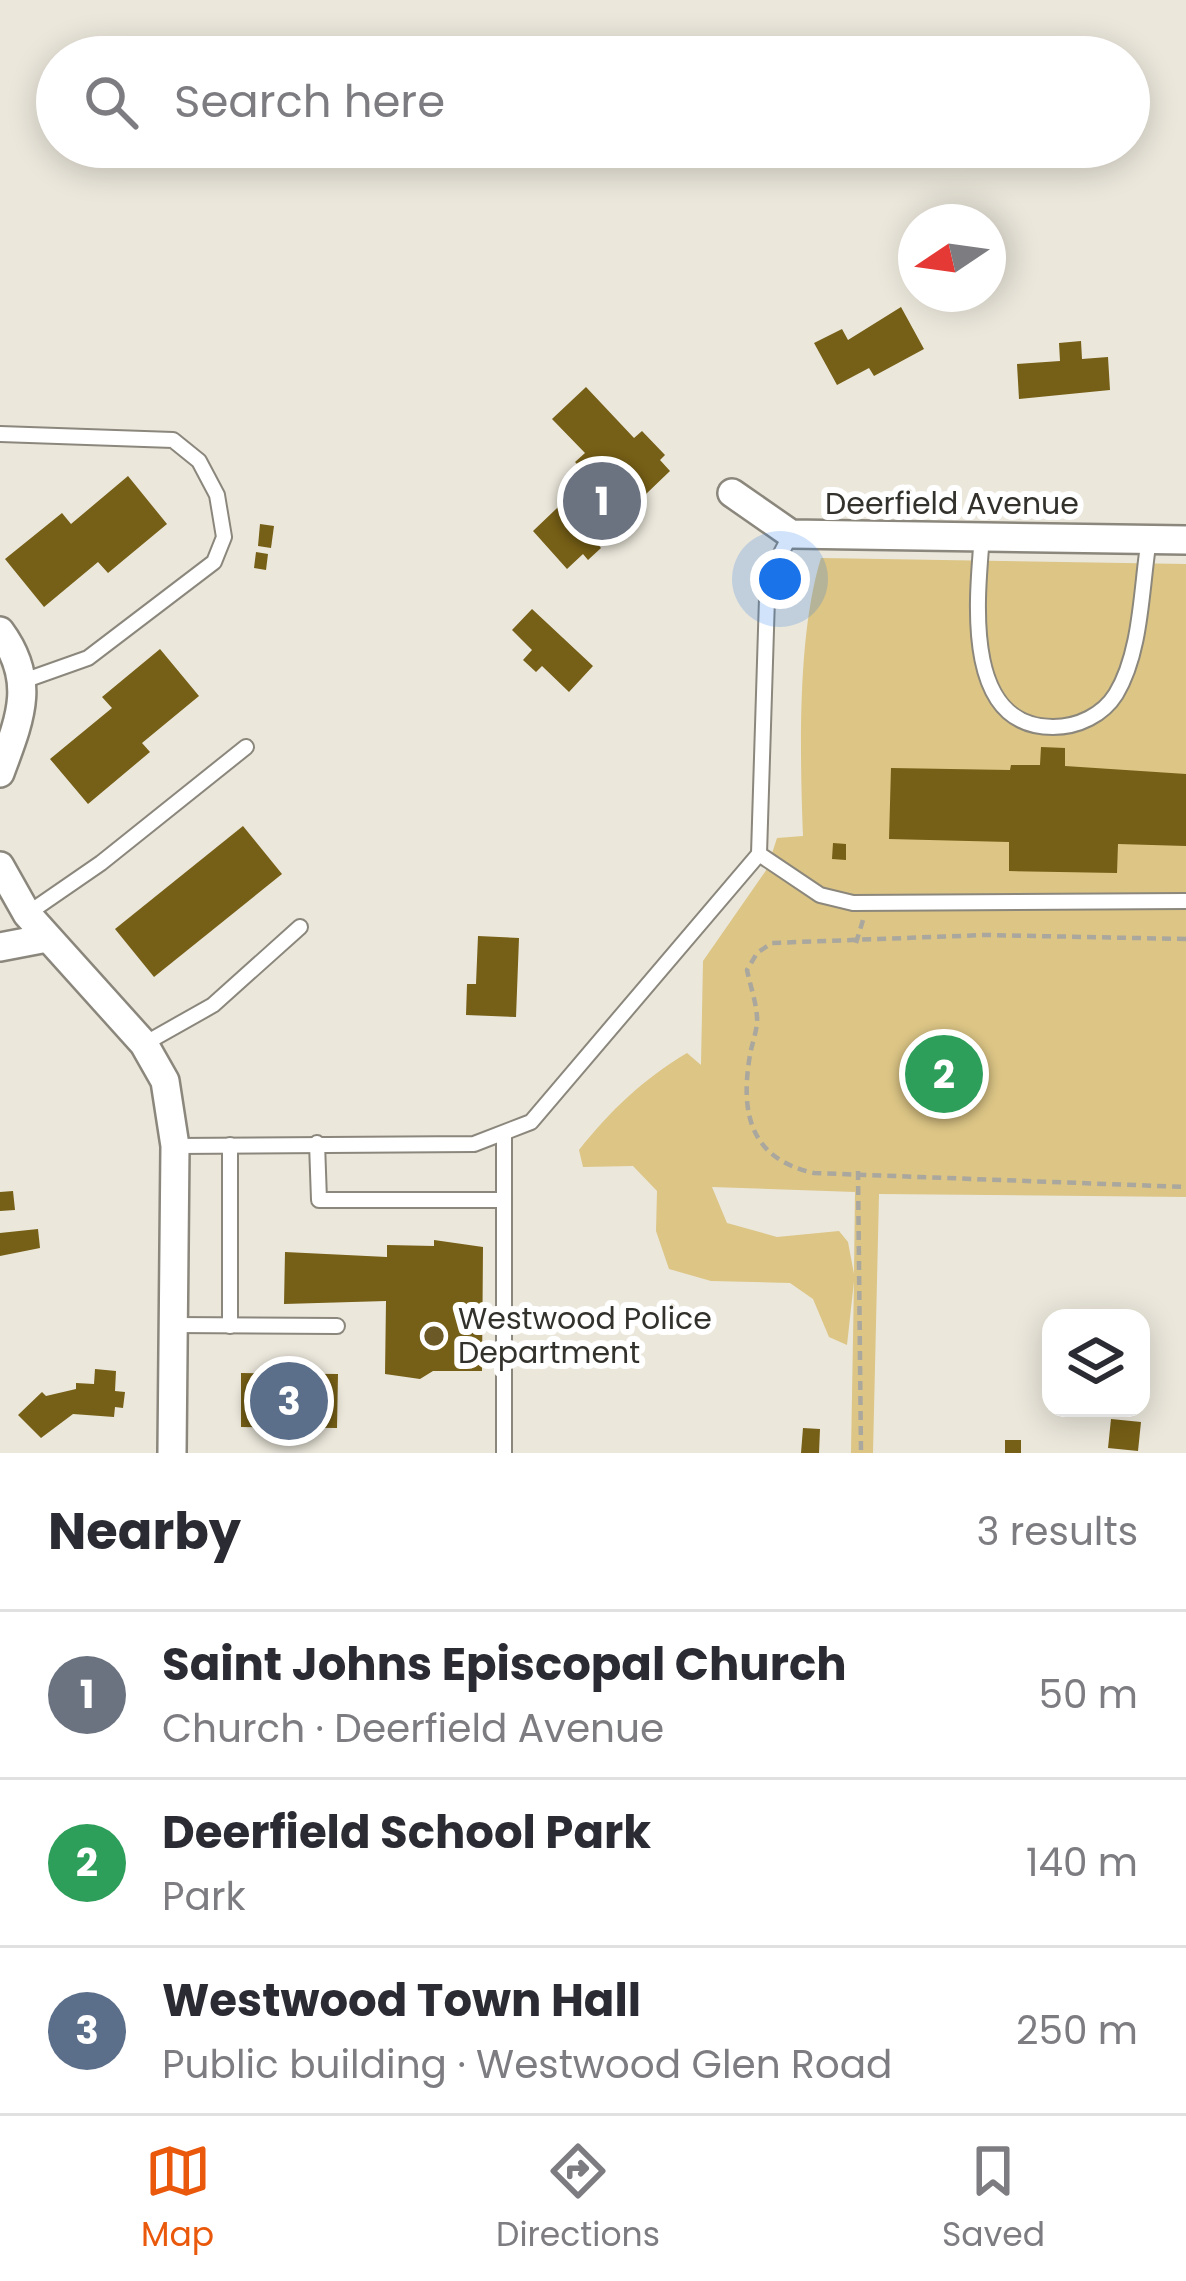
<!DOCTYPE html>
<meta charset="utf-8">
<style>
body{margin:0;font-family:Poppins,sans-serif;background:#f2f2f3;color:#2b2b33}
.controls{position:absolute;right:36px;bottom:36px;display:grid;overflow:hidden;border-radius:24px;box-shadow:0 6px 30px #0003}
.controls button{width:108px;height:108px;display:grid;place-items:center;padding:0;border:0;border-bottom:3px solid #e1e1e2;background:#fff;color:#2b2b33;font:60px sans-serif}
.compass{position:absolute;left:898px;top:204px;width:108px;height:108px;border-radius:50%;background:#fff;box-shadow:0 6px 30px #0003;rotate:257deg}
.you{position:absolute;left:780px;top:579px;width:42px;height:42px;margin:-30px;border:9px solid #fff;border-radius:50%;background:#1a73e8;box-shadow:0 0 0 18px #1a73e833}
.badge{display:grid;place-items:center;width:78px;height:78px;border-radius:50%;background:#ea580c;color:#fff;font-size:39px;font-weight:700}
.pin{position:absolute;translate:-50% -50%;border:6px solid #fff;box-shadow:0 3px 12px #0006}
.list{margin:0;padding:0;list-style:none}
h2{display:flex;justify-content:space-between;align-items:center;height:156px;margin:0;padding:0 48px;font-size:51px}
h2 small{font-size:39px;font-weight:400;color:#7c7c81}
.list li{display:grid;grid-template-columns:78px 1fr auto;gap:36px;align-items:center;box-sizing:border-box;height:168px;padding:0 48px;border-top:3px solid #e1e1e2}
.list b{display:block;font-size:45px;white-space:nowrap}
.list p{margin:0;font-size:39px;white-space:nowrap;color:#7c7c81}
.list em{font-size:39px;font-style:normal;color:#7c7c81}
.icon{flex:none;width:66px;height:66px;fill:none;stroke:currentColor;stroke-width:2;stroke-linecap:round;stroke-linejoin:round}
.map{position:relative;flex:none;width:1186px;height:1453px;overflow:hidden}
.search{position:absolute;background:#fff;box-shadow:0 6px 30px #0003;left:36px;right:36px;top:36px;height:132px;display:flex;align-items:center;gap:30px;box-sizing:border-box;padding:0 42px;border-radius:66px;color:#7c7c81;font-size:45px}
.sheet{height:660px;background:#fff}
nav{display:flex;justify-content:space-around;align-items:center;box-sizing:border-box;height:168px;border-top:3px solid #e1e1e2;background:#fff;font-size:33px;color:#7c7c81}
nav a{display:grid;justify-items:center;gap:6px}
nav .on{color:#ea580c}
.map>svg:first-child{display:block}
.green{fill:#dcc585;fill-rule:evenodd}
.building{fill:#765f16}
.lines{fill:none;stroke-linecap:round;stroke-linejoin:round}
.lane-casing{stroke:#8b877c;stroke-width:18}
.street-casing{stroke:#8b877c;stroke-width:32}
.path{stroke:#aaa79e;stroke-width:4.5;stroke-dasharray:9 6;stroke-linecap:butt}
.lane{stroke:#fff;stroke-width:14}
.street{stroke:#fff;stroke-width:27}
.poi-dot{fill:#6b5a28;stroke:#fff;stroke-width:4.5}
.labels{text-anchor:middle;stroke-width:12;stroke-linejoin:round;paint-order:stroke}
.street-label{font-size:30px;fill:#32312c;stroke:#fff}
.poi-label{font-size:30px;fill:#32312c;stroke:#fff;text-anchor:start}
</style>
<div class="map">
<svg width="1186" height="1453" viewBox="0 0 1186 1453">
<rect width="100%" height="100%" fill="#ebe7db"/>
<path class="green" d="M821 558 1186 564V1197L879 1194 873 1453H851L854 1281 847 1345 829 1337 813 1299 790 1283 711 1281 669 1269 656 1231 657 1191 633 1166 583 1167 579 1150C611 1110 642 1080 687 1053L701 1065 703 961 767 869 777 838 803 836C800 755 797 635 821 558ZM712 1187 855 1192 854 1274 848 1242 839 1231 777 1237 727 1223Z"/>
<g class="building">
<polygon points="901,307 924,349 874,376 869,368 837,385 814,343 842,329 848,340"/>
<polygon points="1081,341 1082,359 1108,357 1110,390 1019,399 1017,364 1060,361 1059,343"/>
<polygon points="586,387 634,438 642,431 665,455 660,460 670,471 596,542 601,548 588,560 583,554 567,569 533,531 599,468 591,459 581,468 575,462 585,453 552,419"/>
<polygon points="128,476 167,524 108,573 98,562 44,607 5,559 62,513 71,524"/>
<polygon points="260,524 274,526 271,548 258,546"/>
<polygon points="256,552 268,554 266,570 254,568"/>
<polygon points="532,609 593,666 569,692 542,666 536,672 523,660 532,650 512,630"/>
<polygon points="160,649 199,696 142,743 150,752 88,804 50,759 112,708 102,697"/>
<polygon points="1041,747 1065,748 1065,766 1186,774 1186,846 1118,844 1117,873 1009,871 1009,842 889,839 891,768 1010,770 1011,765 1040,765"/>
<polygon points="243,826 282,874 154,977 115,929"/>
<polygon points="833,843 846,844 846,860 832,859"/>
<polygon points="478,936 519,938 516,1017 466,1015 467,984 476,984"/>
<polygon points="13,1191 15,1210 0,1211 0,1192"/>
<polygon points="38,1229 40,1248 0,1256 0,1233"/>
<polygon points="434,1240 483,1247 482,1371 433,1371 420,1379 385,1374 386,1301 284,1304 285,1252 387,1257 387,1245 434,1246"/>
<polygon points="95,1369 116,1371 115,1391 125,1392 123,1408 115,1407 114,1417 73,1414 41,1438 18,1415 42,1392 46,1396 76,1389 76,1383 94,1384"/>
<polygon points="241,1373 338,1374 337,1428 241,1427"/>
<polygon points="1111,1419 1141,1422 1138,1451 1108,1448"/>
<polygon points="803,1428 820,1429 819,1453 801,1453"/>
<rect x="1005" y="1440" width="16" height="13"/>
</g>
<g class="lines">
<defs>
<g id="lane">
<polyline points="0,434 173,440 199,461 217,495 224,537 214,562 88,658 26,680"/>
<polyline points="791,534 775,565 767,598 759,854 820,895 853,903 1186,901"/>
<path d="M982 536C977 598 962 727 1053 727 1078 727 1103 715 1116 694 1142 651 1141 587 1149 539"/>
<polyline points="27,914 101,863 246,747"/>
<polyline points="144,1044 213,1005 300,927"/>
<polyline points="504,1135 504,1453"/>
<polyline points="317,1143 319,1200 504,1200"/>
<polyline points="175,1146 474,1144 531,1122 759,854"/>
<polyline points="174,1325 337,1326"/>
<polyline points="230,1326 230,1145"/>
</g>
<g id="street">
<polyline points="732,493 791,534 1186,540"/>
<path d="M0 631C37 681 20 719 0 773"/>
<polyline points="0,866 27,914 144,1044 165,1081 175,1146 172,1453"/>
<polyline points="0,947 47,938"/>
</g>
</defs>
<use href="#lane" class="lane-casing"/>
<use href="#street" class="street-casing"/>
<g class="path">
<path d="M1186 939 985 935 772 943 757 953 747 970C750 985 756 1001 757 1017 758 1029 752 1043 750 1055 740 1113 750 1159 814 1173L1186 1187"/>
<polyline points="856,943 863,920"/>
<polyline points="858,1171 861,1453"/>
</g>
<use href="#lane" class="lane"/>
<use href="#street" class="street"/>
</g>
<circle class="poi-dot" cx="434" cy="1336" r="12"/>
<g class="labels">
<g class="street-label">
<text x="952" y="514">Deerfield Avenue</text>
</g>
<g class="poi-label">
<text x="458" y="1329">Westwood Police<tspan x="458" dy="34">Department</tspan></text>
</g>
</g>
</svg>
<div class="controls">
<button><svg class="icon" aria-label="layers" viewBox="0 0 24 24"><path d="M12 4l9 5-9 5-9-5zM3 14l9 5 9-5"/></svg></button>
</div>
<svg class="compass" viewBox="-18 -18 36 36"><path d="M0-13l5 13h-10z" fill="#e53935"/><path d="M0 13l5-13h-10z" fill="#7c7c81"/></svg>
<div class="you"></div>
<div class="pin badge" style="left:602px;top:501px;background:#6b7280">1</div>
<div class="pin badge" style="left:944px;top:1074px;background:#2e9e5b">2</div>
<div class="pin badge" style="left:289px;top:1401px;background:#5c6f8a">3</div>
<div class="search"><svg class="icon" aria-label="search" viewBox="0 0 24 24"><circle cx="10" cy="10" r="6"/><path d="M15 15l6 6"/></svg>Search here</div>
</div>
<section class="sheet">
<h2>Nearby<small>3 results</small></h2>
<ul class="list">
<li><span class="badge" style="background:#6b7280">1</span><div><b>Saint Johns Episcopal Church</b><p>Church · Deerfield Avenue</p></div><em>50 m</em></li>
<li><span class="badge" style="background:#2e9e5b">2</span><div><b>Deerfield School Park</b><p>Park</p></div><em>140 m</em></li>
<li><span class="badge" style="background:#5c6f8a">3</span><div><b>Westwood Town Hall</b><p>Public building · Westwood Glen Road</p></div><em>250 m</em></li>
</ul>
</section>
<nav>
<a class="on"><svg class="icon" aria-label="map" viewBox="0 0 24 24"><path d="M3 6l6-2 6 2 6-2v14l-6 2-6-2-6 2zM9 4v14M15 6v14"/></svg>Map</a>
<a><svg class="icon" aria-label="directions" viewBox="0 0 24 24"><path d="M12 3l9 9-9 9-9-9zM9 14v-3h6M13 9l2 2-2 2"/></svg>Directions</a>
<a><svg class="icon" aria-label="saved" viewBox="0 0 24 24"><path d="M7 4h10v16l-5-4-5 4z"/></svg>Saved</a>
</nav>
